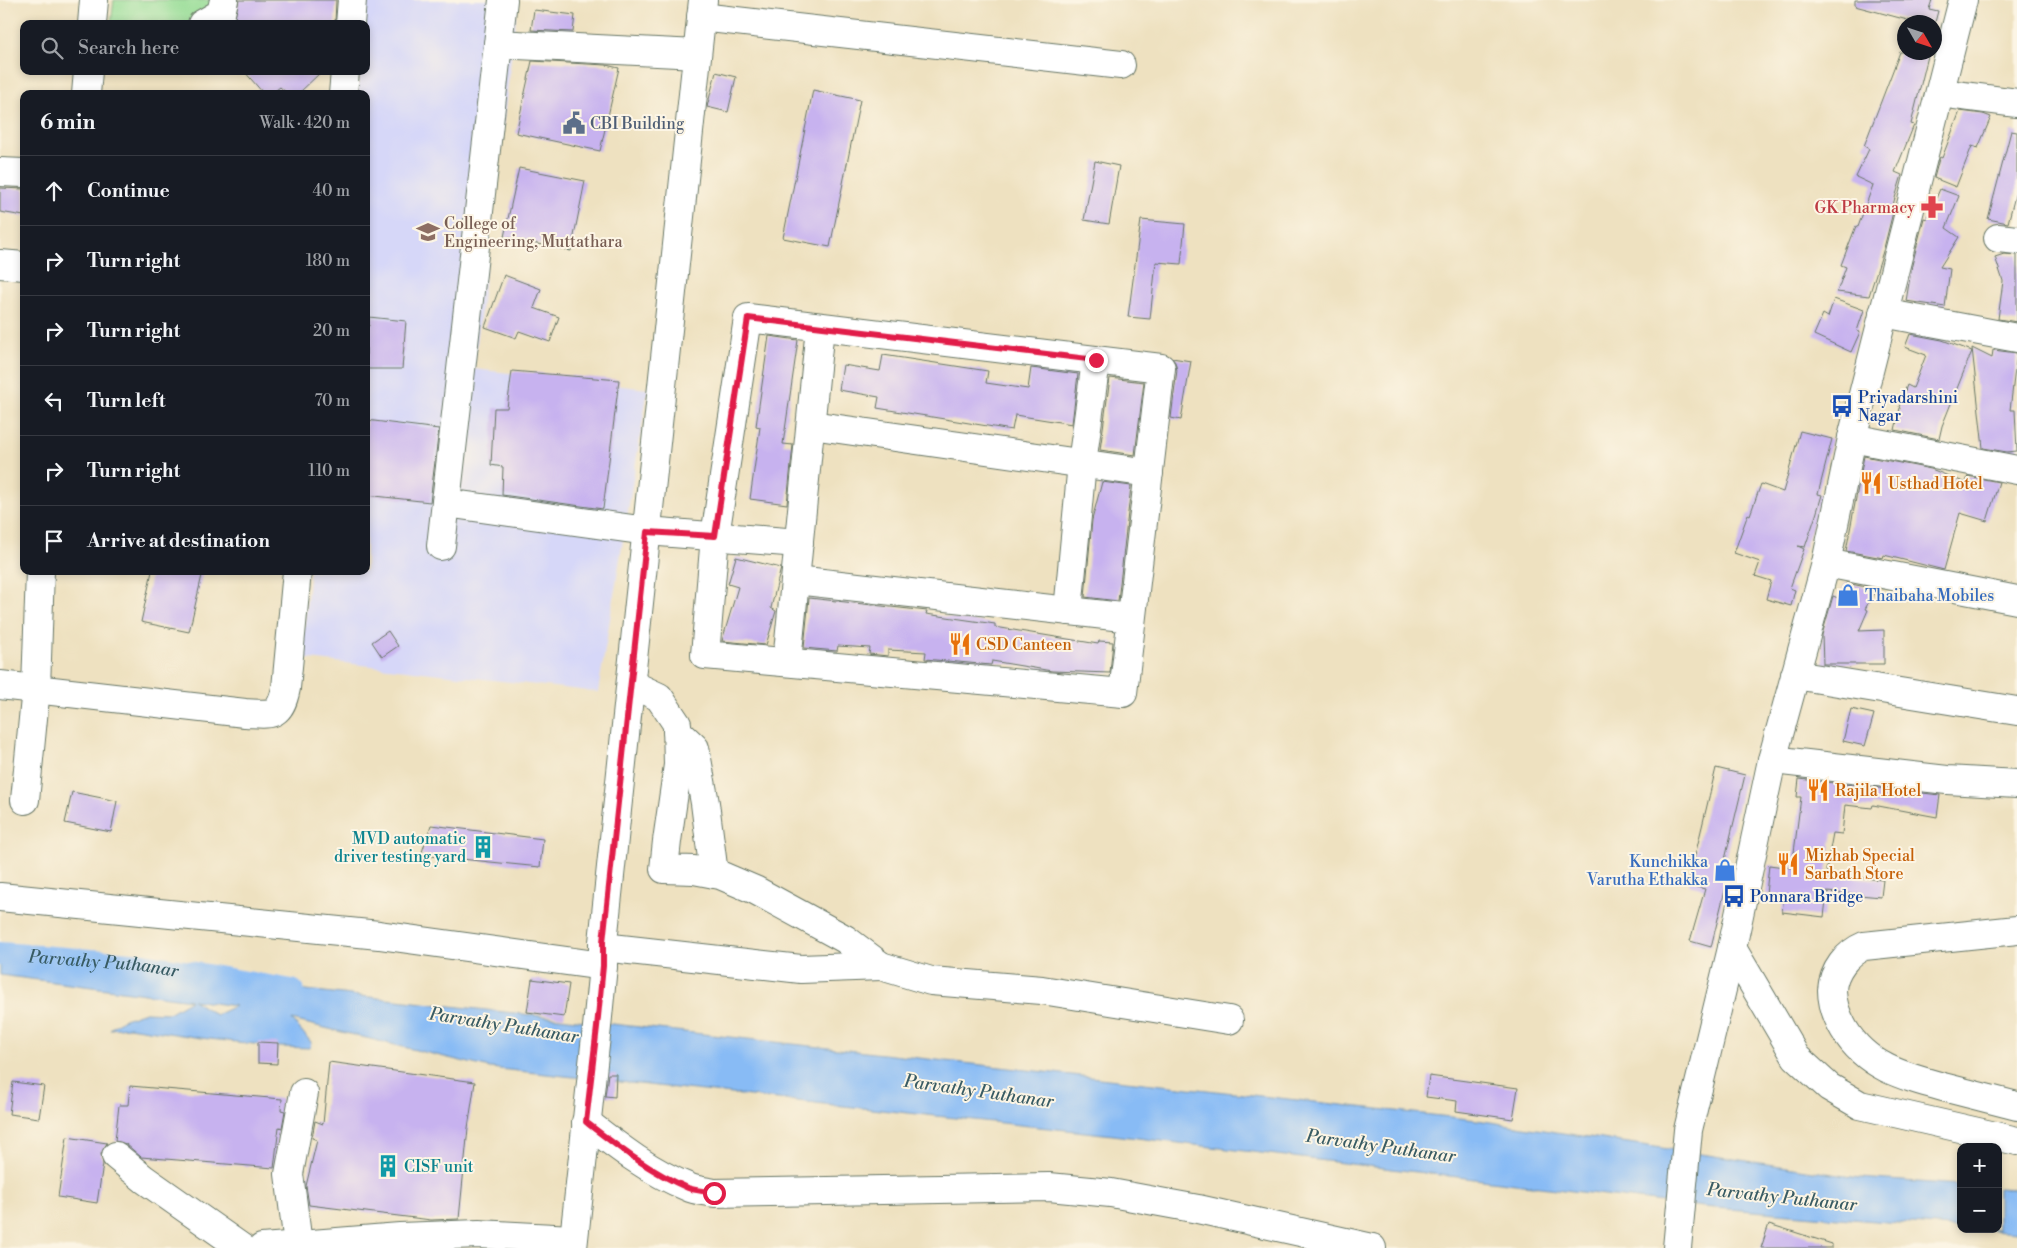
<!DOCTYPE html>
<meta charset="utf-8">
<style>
body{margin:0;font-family:"Libre Bodoni",serif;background:#242831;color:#f1f3f6}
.controls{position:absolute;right:15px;bottom:15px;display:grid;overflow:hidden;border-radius:10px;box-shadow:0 2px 8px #0003}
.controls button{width:45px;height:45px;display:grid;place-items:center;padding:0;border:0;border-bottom:1px solid #363941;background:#171b24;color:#f1f3f6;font:25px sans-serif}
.compass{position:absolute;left:1897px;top:15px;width:45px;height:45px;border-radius:50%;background:#171b24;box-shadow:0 2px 8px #0003;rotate:129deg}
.stop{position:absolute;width:15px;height:15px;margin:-11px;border:4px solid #e11d48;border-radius:50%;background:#fff}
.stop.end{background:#e11d48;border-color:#fff;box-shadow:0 1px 5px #0008}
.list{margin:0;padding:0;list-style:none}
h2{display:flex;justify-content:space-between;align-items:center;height:65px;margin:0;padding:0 20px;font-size:21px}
h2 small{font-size:16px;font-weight:400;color:#9ea1a6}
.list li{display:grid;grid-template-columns:32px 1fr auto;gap:15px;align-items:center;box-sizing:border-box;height:70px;padding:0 20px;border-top:1px solid #363941}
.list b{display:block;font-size:19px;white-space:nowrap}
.list em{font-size:16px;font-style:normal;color:#9ea1a6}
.icon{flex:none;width:28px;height:28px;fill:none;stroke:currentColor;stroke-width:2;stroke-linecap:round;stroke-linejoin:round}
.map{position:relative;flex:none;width:2017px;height:1248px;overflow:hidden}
.search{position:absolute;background:#171b24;box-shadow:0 2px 8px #0003;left:20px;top:20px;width:350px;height:55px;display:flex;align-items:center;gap:12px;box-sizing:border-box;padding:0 18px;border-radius:10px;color:#9ea1a6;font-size:19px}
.panel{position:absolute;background:#171b24;box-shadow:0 2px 8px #0003;left:20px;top:90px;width:350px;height:485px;border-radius:10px}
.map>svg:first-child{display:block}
.built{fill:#d6d7f8}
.green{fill:#96dd96;stroke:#5a8d65}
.water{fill:#88bbf5;stroke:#547c94;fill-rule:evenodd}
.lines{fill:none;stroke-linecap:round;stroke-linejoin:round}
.canal{stroke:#88bbf5;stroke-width:24}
.building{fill:#c7b2ef}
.minor-casing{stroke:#677665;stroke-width:30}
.major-casing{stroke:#677665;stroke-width:30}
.minor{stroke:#fff;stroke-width:28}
.major{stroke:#fff;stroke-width:28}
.route{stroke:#e11d48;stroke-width:6}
.labels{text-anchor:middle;stroke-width:4;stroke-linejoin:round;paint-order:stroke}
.service-label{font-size:16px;fill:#4e5e75;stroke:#fcf5e5;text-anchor:start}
.health-label{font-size:16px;fill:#be3a42;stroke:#fcf5e5;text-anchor:end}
.education-label{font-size:16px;fill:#785e54;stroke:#fcf5e5;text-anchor:start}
.transit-label{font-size:16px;fill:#164399;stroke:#fcf5e5;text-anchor:start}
.food-label{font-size:16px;fill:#c56008;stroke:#fcf5e5;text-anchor:start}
.shop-label{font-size:16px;fill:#366cbe;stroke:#fcf5e5;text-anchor:start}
.culture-label{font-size:16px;fill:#0d838f;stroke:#fcf5e5;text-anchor:end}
.water-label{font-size:18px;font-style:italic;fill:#395c64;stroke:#fcf5e5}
</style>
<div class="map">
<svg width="2017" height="1248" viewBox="0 0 2017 1248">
<rect width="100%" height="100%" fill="#fcf5e5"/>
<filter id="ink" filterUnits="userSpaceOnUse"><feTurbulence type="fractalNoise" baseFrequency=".02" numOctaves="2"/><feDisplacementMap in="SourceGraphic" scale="10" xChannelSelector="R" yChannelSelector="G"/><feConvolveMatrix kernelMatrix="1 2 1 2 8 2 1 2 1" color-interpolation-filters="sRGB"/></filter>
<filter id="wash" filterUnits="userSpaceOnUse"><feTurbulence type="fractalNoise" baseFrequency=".0096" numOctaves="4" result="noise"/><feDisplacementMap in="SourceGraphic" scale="20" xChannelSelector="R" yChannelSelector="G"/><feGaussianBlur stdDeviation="1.12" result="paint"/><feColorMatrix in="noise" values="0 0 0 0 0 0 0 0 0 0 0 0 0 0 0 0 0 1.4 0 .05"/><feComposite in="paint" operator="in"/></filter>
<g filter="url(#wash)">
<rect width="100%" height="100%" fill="#eee1c0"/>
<polygon class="built" points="367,0 518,0 474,369 648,389 598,692 301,658 310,571 366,571 366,94 357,94 360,71 366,71 366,24 364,24"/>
<polygon class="green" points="114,0 213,0 211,24 111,24"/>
<g class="water">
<path d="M0 956 1477 1120 1859 1178 1961 1185V1228L1704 1207 1113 1135 490 1068 292 1020 311 1042 310 1048 281 1047 201 1038 129 1027 110 1029 122 1020 145 1012 169 1013 191 1000 0 975ZM193 1000 235 1006 216 1015Z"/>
<polygon points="1998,1188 2017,1189 2017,1232 1980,1229 1998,1229"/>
</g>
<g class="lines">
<path class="canal" id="s1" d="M0 954 144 965 292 991"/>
</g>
<g id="blocks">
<g class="building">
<polygon points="239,0 336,0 335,24 262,24 234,22"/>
<polygon points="1855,0 1932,0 1929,9 1938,11 1934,26 1934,22 1915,22 1855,6"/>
<polygon points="534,10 575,15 573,32 531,30"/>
<polygon points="1900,52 1929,52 1911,124 1914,125 1895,172 1902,175 1892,208 1894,208 1884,248 1869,296 1837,292 1846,267 1841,265 1856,226 1858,227 1873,185 1856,177 1869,149 1864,146"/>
<polygon points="532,61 606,65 619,68 600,151 516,133"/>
<polygon points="244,71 322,71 298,94 288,94 280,87 271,94 264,94"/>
<polygon points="716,72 736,77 728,112 707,107"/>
<polygon points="813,90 860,100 830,247 783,238"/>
<polygon points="1960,111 1983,114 1991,117 1978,148 1972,146 1956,187 1934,178 1939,159 1940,157 1942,158"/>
<polygon points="2011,131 2017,132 2017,188 2008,223 1988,219"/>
<polygon points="1095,161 1119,166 1109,224 1084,220"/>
<polygon points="519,168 585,181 571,251 504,237"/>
<polygon points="0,188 24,189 24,216 0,212"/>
<polygon points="1940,189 1959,196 1946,228 1959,237 1940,267 1950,269 1945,307 1906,301 1912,265 1924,218 1927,219"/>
<polygon points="1141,220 1185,224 1181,264 1156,262 1150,319 1128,317"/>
<polygon points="2004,254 2017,255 2017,322 1998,319 2003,281 1995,257"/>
<polygon points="504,275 541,289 534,308 559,317 550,342 519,331 516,338 485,327"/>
<polygon points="1834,299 1864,310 1857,331 1860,332 1851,352 1814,335 1823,314 1828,317"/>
<polygon points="369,317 406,321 402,369 366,369 366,326 369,326"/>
<polygon points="1910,334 1942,340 1972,351 1942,426 1939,439 1895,430 1900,408 1899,407 1907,385 1913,388 1926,355 1905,347"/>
<polygon points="769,336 798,340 783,444 793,445 787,504 750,499 760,427 756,426"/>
<polygon points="1972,348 1992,358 1993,350 2017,353 2010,410 2015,410 2017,451 2007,452 1983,448"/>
<polygon points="883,355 988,371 986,383 1028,389 1031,368 1078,374 1072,424 1015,415 1012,430 877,408 879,397 839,390 843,365 880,371"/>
<polygon points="1172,358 1191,361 1181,420 1171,418 1177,370 1175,362"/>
<polygon points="512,371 619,380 603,509 502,495 503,467 491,465 494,408 507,408"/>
<polygon points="1110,378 1144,382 1135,455 1100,450"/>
<polygon points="366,420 439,429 430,502 366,495"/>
<polygon points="1800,431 1832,439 1818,494 1822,495 1816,515 1805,547 1798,546 1804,549 1790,588 1795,590 1791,606 1766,599 1771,581 1755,576 1760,562 1734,553 1748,514 1750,515 1761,484 1783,492"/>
<polygon points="1864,456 1931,469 1966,483 1968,476 1999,482 1987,521 1960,513 1944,570 1884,555 1883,558 1846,551"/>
<polygon points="1102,482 1131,486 1118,601 1085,597 1092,520"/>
<polygon points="736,557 781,568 771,608 776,611 766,645 722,641 738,587 728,584"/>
<polygon points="152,571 203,571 189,632 141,622"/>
<polygon points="1846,583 1876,589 1865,609 1868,610 1859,631 1884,630 1884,664 1823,664 1822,635 1833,596 1838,598"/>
<polygon points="809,598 927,611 926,614 995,624 995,627 1098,644 1099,641 1113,642 1110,673 1052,671 992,661 991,665 925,659 926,652 888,650 888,656 869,654 870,648 838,646 837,651 804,648"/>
<polygon points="388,631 398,646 382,657 372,642"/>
<polygon points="1851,709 1874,714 1865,746 1843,741"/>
<polygon points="1716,768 1745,775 1723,868 1730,870 1711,947 1690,941 1705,889 1688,885"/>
<polygon points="1799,779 1940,795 1937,817 1873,805 1872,808 1845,805 1842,834 1833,833 1826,871 1829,872 1829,875 1883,880 1881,897 1827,892 1824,917 1782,912 1784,895 1766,894 1769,865 1792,868 1801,797 1797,797"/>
<polygon points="72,792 117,801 111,832 65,823"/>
<polygon points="431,825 543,839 540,867 421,855"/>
<polygon points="532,979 569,984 564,1017 527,1012"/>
<polygon points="258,1042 278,1043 277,1064 258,1063"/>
<polygon points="329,1062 475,1082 468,1128 459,1219 431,1220 309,1205 306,1186 317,1140 312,1138 315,1121 323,1124"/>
<polygon points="608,1074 616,1074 615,1097 605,1096"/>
<polygon points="1429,1076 1518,1088 1513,1119 1456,1111 1457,1101 1426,1097"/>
<polygon points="13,1082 44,1086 39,1118 9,1114"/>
<polygon points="130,1086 282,1099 281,1110 285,1111 282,1128 279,1127 274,1168 141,1157 126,1144 115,1141 119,1105 128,1105"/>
<polygon points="67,1137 107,1143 101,1154 103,1164 97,1203 58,1197"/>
<polygon points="1769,1224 1832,1244 1832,1248 1761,1248"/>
</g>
</g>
</g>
<g filter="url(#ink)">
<use href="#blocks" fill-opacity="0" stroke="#677665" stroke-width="1"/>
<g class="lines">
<defs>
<g id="minor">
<polyline points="701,17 1121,65"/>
<polyline points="92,24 94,0"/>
<polyline points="202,24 221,13 224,0"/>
<polyline points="350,24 352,0"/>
<polyline points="498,44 697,54"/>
<polyline points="1940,93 2017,103"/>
<polyline points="86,94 88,71"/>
<polyline points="343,94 345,71"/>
<polyline points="0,172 24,173"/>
<polyline points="1998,238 2017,240"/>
<polyline points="0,264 24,266"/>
<polyline points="1883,313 2017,338"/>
<polygon points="748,318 1161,368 1123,693 705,655 715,536"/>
<polyline points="811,425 1149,473"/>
<polyline points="1852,438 2017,470"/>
<polyline points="446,503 647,531 799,543"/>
<polyline points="441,546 503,0"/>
<polyline points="1826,563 2017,600"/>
<polyline points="796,580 1131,618"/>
<polyline points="1068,611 1082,463 1096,361"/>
<polyline points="787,662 820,327"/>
<polyline points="1795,675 2017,711"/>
<polyline points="631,684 659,697 677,724 678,765 667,841 664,869 694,870 720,875 755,890 845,939 881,966 931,981 1042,990 1229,1020"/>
<path d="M0 685 245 713C271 714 280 718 286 688L297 571"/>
<polyline points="677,731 695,748 705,803 714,874"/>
<polyline points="1772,760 1947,780 2017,784"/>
<polyline points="25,800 36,688 40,571"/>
<polyline points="0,897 379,935 603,966"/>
<path d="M2017 930 1864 946C1847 953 1833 971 1832 990 1832 1005 1837 1017 1844 1029 1867 1068 1906 1077 1947 1088 1970 1094 1994 1100 2017 1106"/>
<polyline points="603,947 801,969 881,966"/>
<polyline points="1732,948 1796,1057 1829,1087 1860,1105 2017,1141"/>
<path d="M586 1122C617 1146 650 1172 688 1187 696 1191 706 1191 714 1193L1049 1187 1111 1193 1198 1209 1372 1248"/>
<polyline points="116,1156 144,1179 242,1248"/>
<polyline points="298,1244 289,1174 304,1093"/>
<polyline points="262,1248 400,1237 479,1234 573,1239"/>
<polyline points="573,1248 597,1027 603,966 603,942 703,0"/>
</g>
<polyline id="major" points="1677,1248 1688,1130 1732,948 1772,760 1826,563 1852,438 1963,0"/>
</defs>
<use href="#minor" class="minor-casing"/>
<use href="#major" class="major-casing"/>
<use href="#minor" class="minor"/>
<use href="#major" class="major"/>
</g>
</g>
<g class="lines" filter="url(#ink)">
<path class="route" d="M714 1193C706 1191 696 1191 688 1188 650 1172 617 1146 586 1122L597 1027 603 966V942L647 532 715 536 748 318 1096 360"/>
</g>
<defs>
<symbol id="civic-bare" viewBox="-9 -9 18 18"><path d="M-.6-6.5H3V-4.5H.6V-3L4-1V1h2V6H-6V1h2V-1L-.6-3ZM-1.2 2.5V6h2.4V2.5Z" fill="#5c6f8a" stroke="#fcf5e5" stroke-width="2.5" paint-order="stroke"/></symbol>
<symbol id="pharmacy-bare" viewBox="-9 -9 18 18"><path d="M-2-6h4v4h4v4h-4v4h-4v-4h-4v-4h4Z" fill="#e0444e" stroke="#fcf5e5" stroke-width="2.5" paint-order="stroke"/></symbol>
<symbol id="university-bare" viewBox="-9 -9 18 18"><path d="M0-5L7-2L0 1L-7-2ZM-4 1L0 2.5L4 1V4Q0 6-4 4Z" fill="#8d6e63" stroke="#fcf5e5" stroke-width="2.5" paint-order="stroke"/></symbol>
<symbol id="bus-bare" viewBox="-9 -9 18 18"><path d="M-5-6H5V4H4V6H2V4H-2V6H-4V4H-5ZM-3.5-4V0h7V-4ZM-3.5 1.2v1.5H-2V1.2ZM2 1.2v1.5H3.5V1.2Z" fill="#1a4fb4" stroke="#fcf5e5" stroke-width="2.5" paint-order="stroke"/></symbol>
<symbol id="restaurant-bare" viewBox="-9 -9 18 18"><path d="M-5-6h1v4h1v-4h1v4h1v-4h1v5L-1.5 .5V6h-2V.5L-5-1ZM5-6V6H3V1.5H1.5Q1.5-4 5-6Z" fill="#e8710a" stroke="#fcf5e5" stroke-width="2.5" paint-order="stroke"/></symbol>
<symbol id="shop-bare" viewBox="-9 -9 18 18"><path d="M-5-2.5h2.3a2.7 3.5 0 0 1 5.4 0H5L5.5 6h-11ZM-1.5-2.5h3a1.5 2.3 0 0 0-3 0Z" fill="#3f7fe0" stroke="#fcf5e5" stroke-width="2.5" paint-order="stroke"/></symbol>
<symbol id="building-bare" viewBox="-9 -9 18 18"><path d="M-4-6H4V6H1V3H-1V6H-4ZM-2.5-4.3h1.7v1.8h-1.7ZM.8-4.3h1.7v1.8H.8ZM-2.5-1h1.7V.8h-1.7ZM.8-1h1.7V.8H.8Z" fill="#0f9aa8" stroke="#fcf5e5" stroke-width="2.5" paint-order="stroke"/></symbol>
</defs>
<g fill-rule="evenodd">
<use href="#civic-bare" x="558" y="107" width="32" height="32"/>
<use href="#pharmacy-bare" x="1916" y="191" width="32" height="32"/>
<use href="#university-bare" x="412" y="216" width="32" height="32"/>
<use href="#bus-bare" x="1826" y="390" width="32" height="32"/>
<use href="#restaurant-bare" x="1855" y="467" width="32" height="32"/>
<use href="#shop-bare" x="1832" y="579" width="32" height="32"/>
<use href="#restaurant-bare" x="944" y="628" width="32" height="32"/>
<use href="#restaurant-bare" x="1802" y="774" width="32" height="32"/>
<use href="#building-bare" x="467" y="831" width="32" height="32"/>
<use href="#restaurant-bare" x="1772" y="848" width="32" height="32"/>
<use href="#shop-bare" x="1709" y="854" width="32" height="32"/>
<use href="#bus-bare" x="1718" y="880" width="32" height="32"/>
<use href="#building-bare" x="372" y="1150" width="32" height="32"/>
</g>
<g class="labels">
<g class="service-label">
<text x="590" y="129">CBI Building</text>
</g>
<g class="health-label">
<text x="1915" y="213">GK Pharmacy</text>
</g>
<g class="education-label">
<text x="444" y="229">College of<tspan x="444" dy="18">Engineering, Muttathara</tspan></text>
</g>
<g class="transit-label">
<text x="1858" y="403">Priyadarshini<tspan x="1858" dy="18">Nagar</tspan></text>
<text x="1750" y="902">Ponnara Bridge</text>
</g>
<g class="food-label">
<text x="1888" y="489">Usthad Hotel</text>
<text x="976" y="650">CSD Canteen</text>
<text x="1835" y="796">Rajila Hotel</text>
<text x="1805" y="861">Mizhab Special<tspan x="1805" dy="18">Sarbath Store</tspan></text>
</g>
<g class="shop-label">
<text x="1865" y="601">Thaibaha Mobiles</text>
<text x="1708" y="867" text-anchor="end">Kunchikka<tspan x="1708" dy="18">Varutha Ethakka</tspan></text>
</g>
<g class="culture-label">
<text x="466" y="844">MVD automatic<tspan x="466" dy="18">driver testing yard</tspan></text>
<text x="404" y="1172" text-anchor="start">CISF unit</text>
</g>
<g class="water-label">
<text dy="6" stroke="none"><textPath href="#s1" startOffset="104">Parvathy Puthanar</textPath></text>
<text transform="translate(504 1025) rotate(9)" y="6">Parvathy Puthanar</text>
<text transform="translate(979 1091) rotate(8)" y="6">Parvathy Puthanar</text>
<text transform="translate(1381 1146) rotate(8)" y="6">Parvathy Puthanar</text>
<text transform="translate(1782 1197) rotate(6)" y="6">Parvathy Puthanar</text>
</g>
</g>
</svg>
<div class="controls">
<button>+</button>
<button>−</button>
</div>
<svg class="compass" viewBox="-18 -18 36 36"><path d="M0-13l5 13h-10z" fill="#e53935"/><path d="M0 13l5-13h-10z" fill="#9ea1a6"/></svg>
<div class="stop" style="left:714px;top:1193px"></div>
<div class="stop end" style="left:1096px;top:360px"></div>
<div class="search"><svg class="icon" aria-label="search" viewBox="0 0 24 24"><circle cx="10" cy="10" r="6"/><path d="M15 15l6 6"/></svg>Search here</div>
<section class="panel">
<h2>6 min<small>Walk · 420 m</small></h2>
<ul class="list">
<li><svg class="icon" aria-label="ahead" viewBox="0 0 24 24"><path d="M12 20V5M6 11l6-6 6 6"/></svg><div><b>Continue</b></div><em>40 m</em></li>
<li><svg class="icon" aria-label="right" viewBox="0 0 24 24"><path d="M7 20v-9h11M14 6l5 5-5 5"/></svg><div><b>Turn right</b></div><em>180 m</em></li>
<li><svg class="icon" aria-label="right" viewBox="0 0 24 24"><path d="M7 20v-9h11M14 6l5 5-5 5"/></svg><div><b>Turn right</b></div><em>20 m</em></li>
<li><svg class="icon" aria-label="left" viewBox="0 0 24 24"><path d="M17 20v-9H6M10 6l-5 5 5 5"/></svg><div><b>Turn left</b></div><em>70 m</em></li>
<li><svg class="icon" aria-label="right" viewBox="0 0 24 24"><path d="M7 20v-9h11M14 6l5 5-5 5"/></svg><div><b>Turn right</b></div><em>110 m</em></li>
<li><svg class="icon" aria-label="arrive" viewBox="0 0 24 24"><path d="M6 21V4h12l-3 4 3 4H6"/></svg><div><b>Arrive at destination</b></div></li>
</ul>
</section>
</div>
